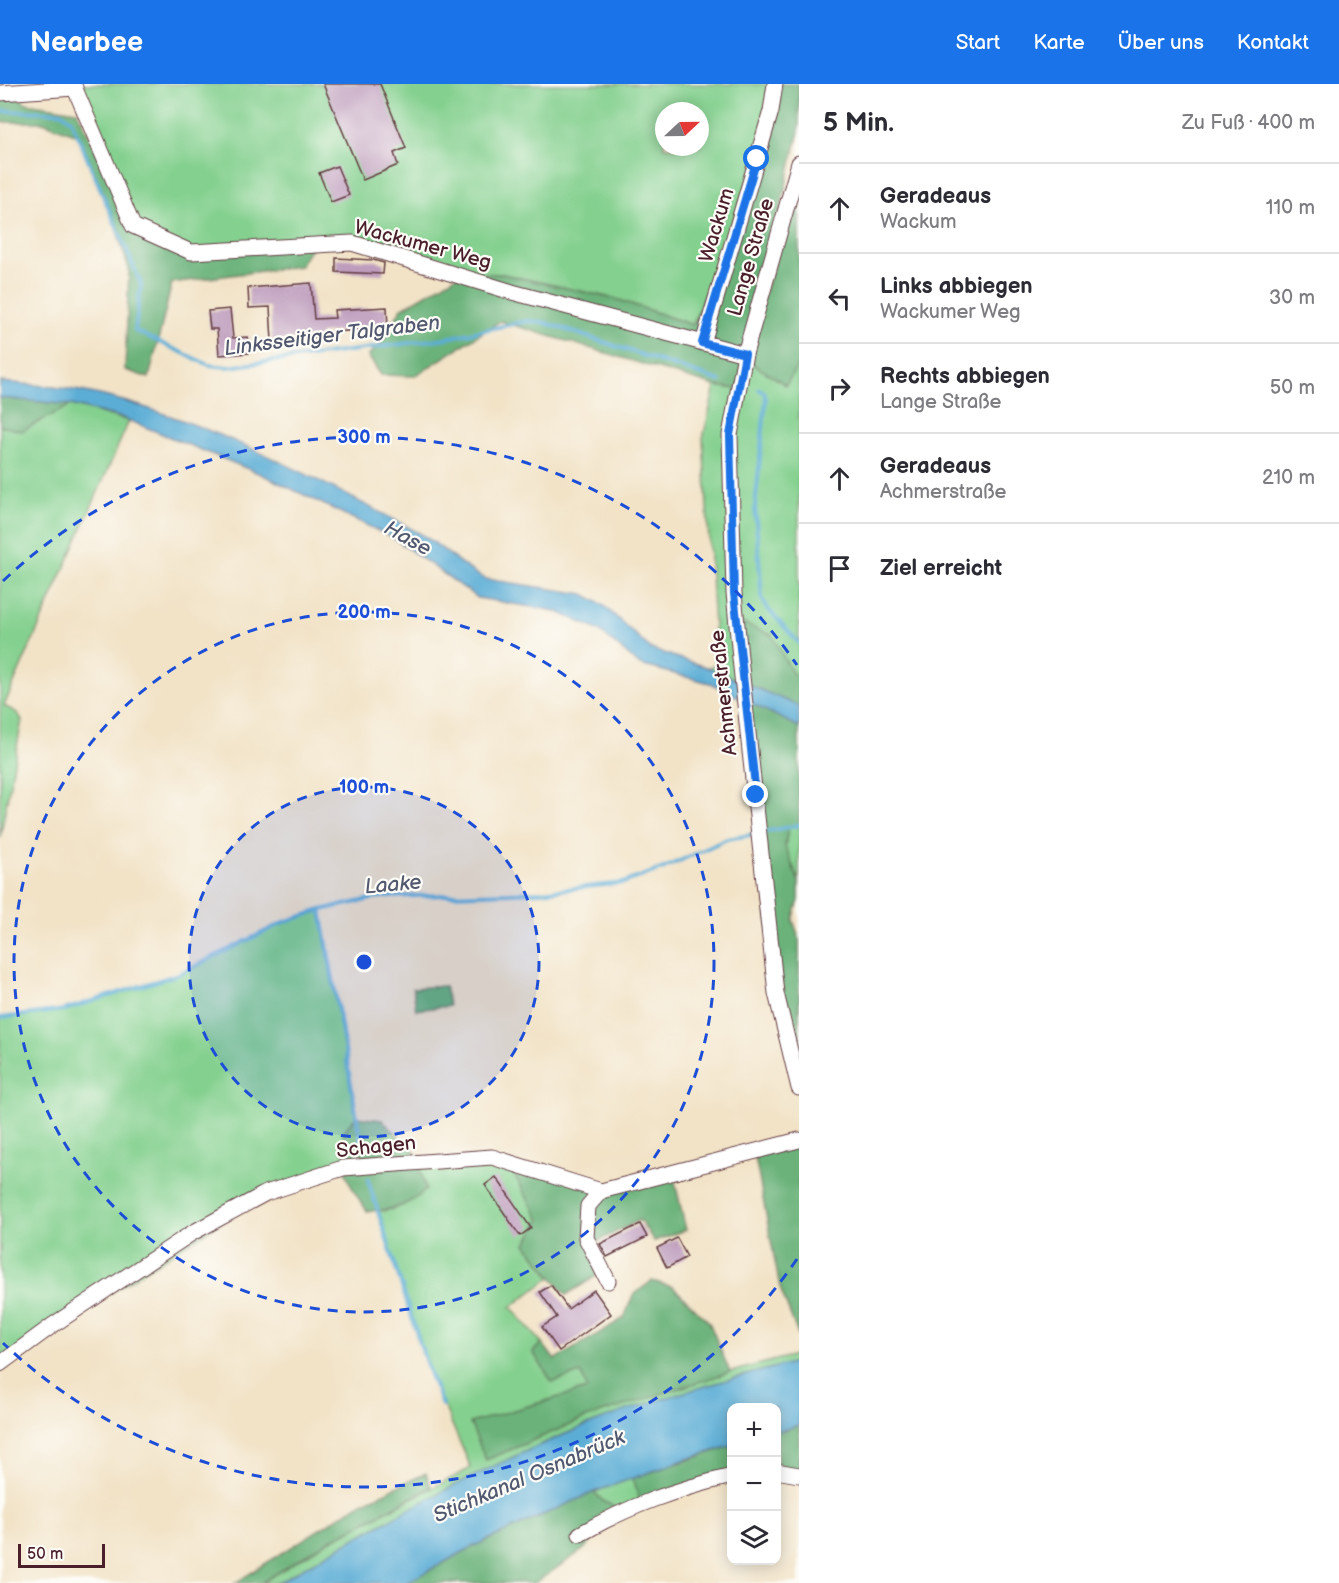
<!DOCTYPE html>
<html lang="de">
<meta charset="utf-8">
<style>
body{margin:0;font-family:"Balsamiq Sans",sans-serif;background:#f7f7f7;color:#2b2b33}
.controls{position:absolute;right:18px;bottom:18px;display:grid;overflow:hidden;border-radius:12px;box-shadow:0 3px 15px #0003}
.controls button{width:54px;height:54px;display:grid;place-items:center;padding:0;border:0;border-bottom:2px solid #e1e1e2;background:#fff;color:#2b2b33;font:30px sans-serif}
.compass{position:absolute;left:655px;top:18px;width:54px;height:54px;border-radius:50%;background:#fff;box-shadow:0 3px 15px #0003;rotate:68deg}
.scale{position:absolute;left:18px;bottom:15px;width:87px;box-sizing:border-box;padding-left:6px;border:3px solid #4a1f2b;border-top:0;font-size:16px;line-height:21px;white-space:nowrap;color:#4a1f2b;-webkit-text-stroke:4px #fdfcf7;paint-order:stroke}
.stop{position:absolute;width:18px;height:18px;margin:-14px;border:4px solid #1a73e8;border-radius:50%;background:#fff}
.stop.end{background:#1a73e8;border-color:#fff;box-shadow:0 2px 6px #0008}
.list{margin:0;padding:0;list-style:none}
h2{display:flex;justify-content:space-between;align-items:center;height:78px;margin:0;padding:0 24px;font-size:26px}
h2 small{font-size:20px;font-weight:400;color:#7c7c81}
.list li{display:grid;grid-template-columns:39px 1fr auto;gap:18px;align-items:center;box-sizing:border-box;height:90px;padding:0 24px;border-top:2px solid #e1e1e2}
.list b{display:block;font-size:22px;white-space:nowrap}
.list p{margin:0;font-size:20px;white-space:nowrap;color:#7c7c81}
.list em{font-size:20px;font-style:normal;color:#7c7c81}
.icon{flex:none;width:33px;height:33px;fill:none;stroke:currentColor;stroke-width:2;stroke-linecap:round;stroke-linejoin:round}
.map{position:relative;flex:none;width:799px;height:1499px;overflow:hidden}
header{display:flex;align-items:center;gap:36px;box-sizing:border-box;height:84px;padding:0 30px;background:#1a73e8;color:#fff}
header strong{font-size:28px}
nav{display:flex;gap:33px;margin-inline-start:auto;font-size:21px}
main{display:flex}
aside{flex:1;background:#fff}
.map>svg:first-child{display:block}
.green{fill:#84d08f;stroke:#67785d;stroke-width:1.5;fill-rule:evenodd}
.forest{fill:#6bb27a;stroke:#5a6852;stroke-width:1.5}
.water{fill:#5badd6;stroke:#526680;stroke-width:1.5}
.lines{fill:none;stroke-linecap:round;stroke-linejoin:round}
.stream{stroke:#5badd6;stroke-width:4}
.building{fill:#be9cbd}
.minor-casing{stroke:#633c42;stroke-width:17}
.minor{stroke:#fff;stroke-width:15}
.route{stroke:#1a73e8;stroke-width:8}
.ring{fill:none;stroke:#1d4ed8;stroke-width:3;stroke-dasharray:10 8}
.labels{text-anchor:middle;stroke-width:4.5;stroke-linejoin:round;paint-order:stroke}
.street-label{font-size:20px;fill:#4a1f2b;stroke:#fdfcf7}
.water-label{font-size:21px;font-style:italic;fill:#51586f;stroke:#fdfcf7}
.centre{fill:#1d4ed8;stroke:#fdfcf7;stroke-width:3}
.ring-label{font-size:18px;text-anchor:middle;font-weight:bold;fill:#1d4ed8;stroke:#fdfcf7;stroke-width:4.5;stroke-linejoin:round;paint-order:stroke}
</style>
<header>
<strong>Nearbee</strong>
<nav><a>Start</a><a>Karte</a><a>Über uns</a><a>Kontakt</a></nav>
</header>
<main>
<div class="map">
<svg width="799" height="1499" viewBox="0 0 799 1499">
<rect width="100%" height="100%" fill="#fdfcf7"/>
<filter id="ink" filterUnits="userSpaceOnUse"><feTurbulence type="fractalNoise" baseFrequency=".0167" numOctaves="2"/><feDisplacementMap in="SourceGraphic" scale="12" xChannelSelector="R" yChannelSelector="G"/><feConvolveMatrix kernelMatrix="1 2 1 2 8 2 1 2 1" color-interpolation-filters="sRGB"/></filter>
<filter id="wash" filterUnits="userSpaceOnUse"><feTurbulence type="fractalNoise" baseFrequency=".008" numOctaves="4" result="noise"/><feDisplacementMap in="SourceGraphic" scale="24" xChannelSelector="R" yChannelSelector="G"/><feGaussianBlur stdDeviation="1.35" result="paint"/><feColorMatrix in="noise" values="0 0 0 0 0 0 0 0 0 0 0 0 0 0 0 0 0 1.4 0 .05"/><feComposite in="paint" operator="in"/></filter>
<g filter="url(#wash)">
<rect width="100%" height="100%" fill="#f2e3c7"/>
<g class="green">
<path d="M73 0H775L757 75 693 241 616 215 503 190H460L352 159 191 168 133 142ZM664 27H700V63H664Z"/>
<polygon points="745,270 785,301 799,279 799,593 793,590 772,552 742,598 709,584 716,579 703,354 715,302 738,305"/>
<polygon points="71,321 129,337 4,622 16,628 22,636 0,754 0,342 22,346"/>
<polygon points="799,741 799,798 785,762 788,744"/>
<polygon points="321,826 356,1033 344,1047 343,1084 266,1109 0,1280 0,934 64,926 179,890 284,838"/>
<path d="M507 1078 540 1136 526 1160 551 1193 511 1223 542 1259 533 1268 582 1289 587 1305 471 1339 486 1376 586 1334 699 1296 799 1270V1277C727 1296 655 1314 585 1342 478 1385 377 1441 277 1499H261L327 1458 471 1384 429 1288 378 1127C398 1126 410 1119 425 1106L418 1079Z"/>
<polygon points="633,1394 641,1419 621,1427 603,1417 594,1408"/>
</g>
<g class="forest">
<polygon points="781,0 799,0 799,47 748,259 799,102 799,279 786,301 754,281 745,271 738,305 715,302 500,237 415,292 381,291 368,272 384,255 401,225 460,190 503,190 616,215 693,241 757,75"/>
<polygon points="0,1 26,19 77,27 133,142 191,168 313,160 300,182 172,199 149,294 125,286 129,185 110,125 77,51 43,38 0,38"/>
<polygon points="0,314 71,321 22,347 0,342"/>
<polygon points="736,537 772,551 793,590 799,593 799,622 742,598"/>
<polygon points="744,615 799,643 799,741 788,744 785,762 799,798 799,816 793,836 799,854 799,1004 776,909"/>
<polygon points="445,902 449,922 416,926 413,904"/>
<path d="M356 1033 382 1036 415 1068 426 1106C407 1122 392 1127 367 1127 343 1093 343 1088 344 1047Z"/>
<polygon points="799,1056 799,1253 780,1204 754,1068"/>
<polygon points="507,1078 601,1107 673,1089 686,1146 654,1157 640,1136 594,1159 606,1186 566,1211 526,1160 540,1136"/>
<polygon points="652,1197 673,1203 709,1238 730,1288 586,1334 486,1376 470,1339 587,1305 581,1289 552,1298 533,1268 542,1259 555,1276 624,1234 633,1211"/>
<polygon points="799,1341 799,1391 777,1387 777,1348"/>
<polygon points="731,1362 731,1392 641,1419 633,1394"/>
<polygon points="426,1389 431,1403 327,1458 261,1499 235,1499 356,1422"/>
<polygon points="594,1408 603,1417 621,1427 583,1466 535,1499 406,1499 474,1462"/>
</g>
<g class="water">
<path d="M0 298C36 301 73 304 108 313 210 338 326 399 419 449 443 462 461 484 486 495L584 510 603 521 651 565 709 584 799 622V643L710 599 640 581 598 546 556 527 478 514 393 454 263 391 123 334 71 321 0 314Z"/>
<path d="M799 1277V1341L777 1348 776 1324H732L731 1362 687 1375 594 1408 474 1462 406 1499H277C377 1441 478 1385 585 1342 655 1314 727 1296 799 1277Z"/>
</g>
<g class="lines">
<g class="stream">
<polyline points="0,27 61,28 71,36 141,200 135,247 209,281 228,283 447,254 527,237 543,238 720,297"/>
<polyline points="759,305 764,308 766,314 755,423 762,515 767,524 799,559"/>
<polyline points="764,748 799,741"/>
<polyline points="321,826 362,1064"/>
<polyline points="0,934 64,926 179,890 284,838 321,826 381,813 540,808 623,799 664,784 727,755 756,750"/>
<polyline points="368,1096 429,1288 442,1321"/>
</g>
</g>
<g id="blocks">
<g class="building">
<polygon points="323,0 380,0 406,64 394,69 398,81 363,96"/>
<polygon points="337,82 349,111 331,118 319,89"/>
<polygon points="336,174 373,176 384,179 383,190 336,188"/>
<polygon points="311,199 314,235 335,234 334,226 387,223 388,244 320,249 320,253 272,257 270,223 249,224 248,204"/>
<polygon points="230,225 233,254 248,253 249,269 219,271 217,245 210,245 208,227"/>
<polygon points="496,1093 531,1144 520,1152 485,1101"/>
<polygon points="640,1140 647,1153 607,1173 600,1160"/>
<polygon points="677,1154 687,1173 667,1184 657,1164"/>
<polygon points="551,1201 568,1225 594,1206 611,1230 559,1267 542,1243 557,1233 540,1208"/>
</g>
</g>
</g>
<g filter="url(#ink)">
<use href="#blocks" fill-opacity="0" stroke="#633c42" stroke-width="1.5"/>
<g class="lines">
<defs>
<g id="minor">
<polyline points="73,0 133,142 191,168 352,159 512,208 745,270"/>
<polyline points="0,9 75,4"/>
<polyline points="799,79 745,270 730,351 734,509 740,574 776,909 799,1004"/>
<polyline points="703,259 771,27 775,0"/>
<polyline points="601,1107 588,1122 586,1154 608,1197"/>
<polyline points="0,1280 53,1241 192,1149 266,1109 343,1084 492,1073 601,1107 799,1056"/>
<polyline points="776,1387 799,1391"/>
<path d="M580 1450C631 1421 674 1406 732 1392"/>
</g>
</defs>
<use href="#minor" class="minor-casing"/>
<use href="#minor" class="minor"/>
</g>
</g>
<g class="lines" filter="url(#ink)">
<polyline class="route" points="756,711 734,509 730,351 745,270 702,259 757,75"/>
</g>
<circle cx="364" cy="878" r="175" fill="#1d4ed8" fill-opacity=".12"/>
<g class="ring">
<circle cx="364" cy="878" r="175"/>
<circle cx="364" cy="878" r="350"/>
<path d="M797 1175A525 525 0 0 1 3 1259M3 497A525 525 0 0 1 797 581"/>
</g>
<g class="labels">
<g class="street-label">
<text transform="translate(716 141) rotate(-73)" y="7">Wackum</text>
<text transform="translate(423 160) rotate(15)" y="7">Wackumer Weg</text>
<text transform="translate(750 173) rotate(-74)" y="7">Lange Straße</text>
<text transform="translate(723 609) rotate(-96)" y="7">Achmerstraße</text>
<text transform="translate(376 1062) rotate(-6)" y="7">Schagen</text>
</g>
<g class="water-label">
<text transform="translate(332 251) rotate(-7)" y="7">Linksseitiger Talgraben</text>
<text transform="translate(408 454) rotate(29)" y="7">Hase</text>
<text transform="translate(393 800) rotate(-5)" y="7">Laake</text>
<text transform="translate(529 1392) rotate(-23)" y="7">Stichkanal Osnabrück</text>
</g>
</g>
<circle cx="364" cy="878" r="9" class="centre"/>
<g class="ring-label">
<text x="364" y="359">300 m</text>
<text x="364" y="534">200 m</text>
<text x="364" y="709">100 m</text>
</g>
</svg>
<div class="controls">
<button>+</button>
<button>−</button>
<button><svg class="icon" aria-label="layers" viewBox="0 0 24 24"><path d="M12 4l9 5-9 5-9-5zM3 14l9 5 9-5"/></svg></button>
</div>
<svg class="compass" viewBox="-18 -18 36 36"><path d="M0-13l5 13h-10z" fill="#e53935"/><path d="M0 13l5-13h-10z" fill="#7c7c81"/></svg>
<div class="scale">50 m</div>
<div class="stop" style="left:757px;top:75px"></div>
<div class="stop end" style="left:756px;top:711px"></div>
</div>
<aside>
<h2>5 Min.<small>Zu Fuß · 400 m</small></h2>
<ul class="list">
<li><svg class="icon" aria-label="ahead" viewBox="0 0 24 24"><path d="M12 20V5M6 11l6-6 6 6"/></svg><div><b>Geradeaus</b><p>Wackum</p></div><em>110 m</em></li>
<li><svg class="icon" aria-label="left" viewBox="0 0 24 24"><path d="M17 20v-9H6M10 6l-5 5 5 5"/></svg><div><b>Links abbiegen</b><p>Wackumer Weg</p></div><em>30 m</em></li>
<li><svg class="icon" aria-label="right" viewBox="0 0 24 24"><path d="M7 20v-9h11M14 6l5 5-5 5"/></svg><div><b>Rechts abbiegen</b><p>Lange Straße</p></div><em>50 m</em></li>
<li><svg class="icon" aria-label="ahead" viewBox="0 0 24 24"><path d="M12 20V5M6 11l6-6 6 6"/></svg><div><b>Geradeaus</b><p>Achmerstraße</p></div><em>210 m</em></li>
<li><svg class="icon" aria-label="arrive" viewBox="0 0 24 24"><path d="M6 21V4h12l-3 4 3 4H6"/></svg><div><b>Ziel erreicht</b></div></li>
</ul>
</aside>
</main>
